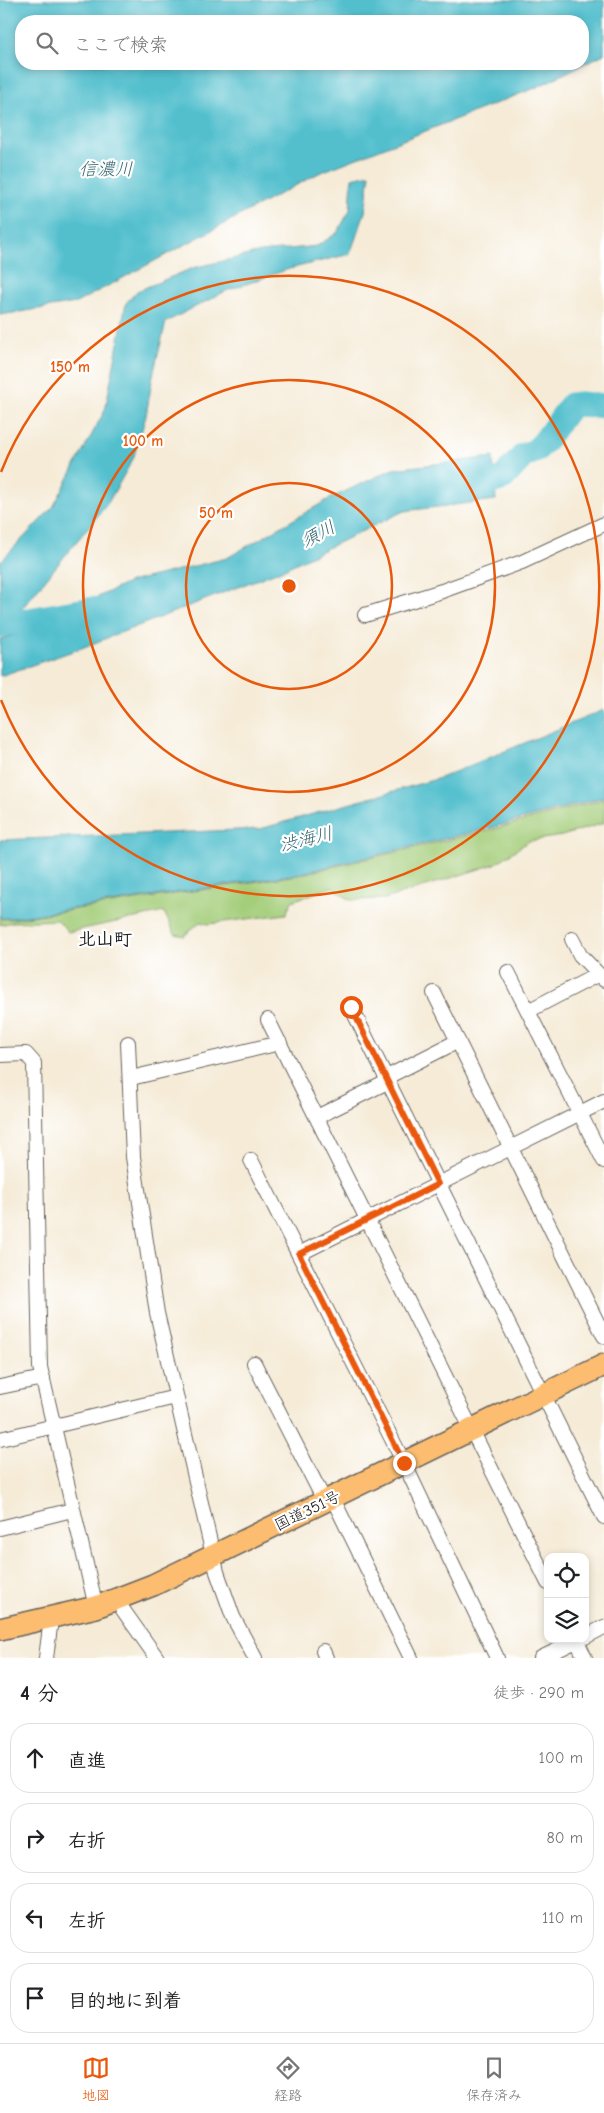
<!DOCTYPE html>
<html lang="ja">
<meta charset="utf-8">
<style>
body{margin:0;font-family:"Comic Neue","Klee One",sans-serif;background:#f6f6f6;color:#202124}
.controls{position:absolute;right:15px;bottom:15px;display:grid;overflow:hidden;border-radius:10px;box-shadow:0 2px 8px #0003}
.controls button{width:45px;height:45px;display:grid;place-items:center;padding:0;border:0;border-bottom:1px solid #e0e0e0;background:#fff;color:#202124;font:25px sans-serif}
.stop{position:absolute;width:15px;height:15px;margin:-11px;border:4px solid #ea580c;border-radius:50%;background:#fff}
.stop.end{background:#ea580c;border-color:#fff;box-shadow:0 1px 5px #0008}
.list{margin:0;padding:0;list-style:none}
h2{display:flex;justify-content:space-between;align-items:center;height:65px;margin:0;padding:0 20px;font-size:21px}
h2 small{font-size:16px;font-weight:400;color:#757577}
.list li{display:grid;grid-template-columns:32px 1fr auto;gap:15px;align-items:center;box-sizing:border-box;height:70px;margin:0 10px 10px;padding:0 10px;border:1px solid #e0e0e0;border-radius:20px}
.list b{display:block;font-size:19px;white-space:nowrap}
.list em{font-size:16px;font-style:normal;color:#757577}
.icon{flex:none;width:28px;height:28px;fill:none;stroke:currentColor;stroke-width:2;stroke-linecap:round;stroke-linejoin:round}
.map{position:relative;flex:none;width:604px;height:1658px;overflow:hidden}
.search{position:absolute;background:#fff;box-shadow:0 2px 8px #0003;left:15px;right:15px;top:15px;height:55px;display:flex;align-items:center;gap:12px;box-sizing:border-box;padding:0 18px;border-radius:20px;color:#757577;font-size:19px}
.sheet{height:385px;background:#fff}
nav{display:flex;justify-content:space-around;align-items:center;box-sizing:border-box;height:70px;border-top:1px solid #e0e0e0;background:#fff;font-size:14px;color:#757577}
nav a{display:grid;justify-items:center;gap:2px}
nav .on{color:#ea580c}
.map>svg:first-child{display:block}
.green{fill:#a4ce7a;stroke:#60754b}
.water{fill:#53bfcd;stroke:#386e74;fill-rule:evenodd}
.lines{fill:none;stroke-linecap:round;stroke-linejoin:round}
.river{stroke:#53bfcd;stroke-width:25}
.minor-casing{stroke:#68645d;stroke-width:16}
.highway-casing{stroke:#68645d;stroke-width:24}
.minor{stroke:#fff;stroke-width:14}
.highway{stroke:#fcbd6f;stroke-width:21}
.route{stroke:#ea580c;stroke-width:6}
.ring{fill:none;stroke:#e8590c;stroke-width:2.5}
.labels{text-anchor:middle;stroke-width:4.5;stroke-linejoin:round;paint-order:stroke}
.street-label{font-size:16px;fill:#1c1c1c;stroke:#fff}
.water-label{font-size:18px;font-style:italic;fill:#35656c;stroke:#fff}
.neighbourhood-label{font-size:18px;font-weight:bold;fill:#1c1c1c;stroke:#fff}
.centre{fill:#e8590c;stroke:#fff;stroke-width:2.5}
.ring-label{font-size:15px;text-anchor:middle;font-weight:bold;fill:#e8590c;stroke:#fff;stroke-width:4.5;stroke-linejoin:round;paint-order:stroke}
</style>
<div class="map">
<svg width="604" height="1658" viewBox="0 0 604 1658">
<rect width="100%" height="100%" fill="#fff"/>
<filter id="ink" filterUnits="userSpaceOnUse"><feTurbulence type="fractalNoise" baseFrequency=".02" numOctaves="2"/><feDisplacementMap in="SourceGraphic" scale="10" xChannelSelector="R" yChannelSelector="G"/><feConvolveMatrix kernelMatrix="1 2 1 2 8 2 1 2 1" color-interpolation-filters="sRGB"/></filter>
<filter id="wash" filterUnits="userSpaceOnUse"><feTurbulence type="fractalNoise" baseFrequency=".0096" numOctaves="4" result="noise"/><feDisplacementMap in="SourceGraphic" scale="20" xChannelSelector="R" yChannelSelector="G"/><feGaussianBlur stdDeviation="1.12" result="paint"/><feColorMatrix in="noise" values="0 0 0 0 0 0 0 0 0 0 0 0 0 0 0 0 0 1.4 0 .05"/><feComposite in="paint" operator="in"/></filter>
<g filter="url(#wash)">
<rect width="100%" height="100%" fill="#f5ebd7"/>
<polygon class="green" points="604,799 604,823 562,836 529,841 495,864 385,899 350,900 332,887 292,901 286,914 208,924 200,922 184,936 175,934 164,912 68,932 58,920 13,922 0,925 0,919 13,919 298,875 494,829"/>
<g class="water">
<path d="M0 0H604V54L535 88 319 173 76 303 0 315ZM583 21V64H21V21Z"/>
<polygon points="370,174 365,212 350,254 289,269 226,291 166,322 153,375 146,416 133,459 108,503 24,606 0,626 0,562 53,507 105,410 126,303 137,291 193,268 261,252 317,246 337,233 350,210 352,178"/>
<polygon points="493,457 496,500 404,511 284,569 79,649 0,676 0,639 17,634 130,582 227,558 329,499 393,469"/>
<polygon points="604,710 604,797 494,827 297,874 13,918 0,918 0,840 260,829 440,778"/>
</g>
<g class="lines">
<g class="river">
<polyline points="461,483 489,483 503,478 524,455 535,451 544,442 571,405 580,404 604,406"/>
<polyline points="0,625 92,609"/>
</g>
</g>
</g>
<g filter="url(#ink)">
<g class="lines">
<defs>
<g id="minor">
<polyline points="365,615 442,591 522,562 604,524"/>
<polyline points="572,939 580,955 604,980"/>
<polyline points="508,972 604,1161"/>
<polyline points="434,993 604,1336"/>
<polyline points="351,1007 604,1517"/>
<polyline points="528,1011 597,975"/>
<polyline points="268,1020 548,1583"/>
<polyline points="128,1043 133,1157 157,1313 217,1572 233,1617 255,1658"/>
<polyline points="0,1055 26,1054 34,1063 40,1367 96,1607"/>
<polyline points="387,1077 458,1041"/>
<polyline points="131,1078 280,1043"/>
<polyline points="317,1117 389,1081"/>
<polyline points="251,1160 404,1463 497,1658"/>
<polyline points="299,1254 604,1101"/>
<polyline points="254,1363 322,1496 331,1499 337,1507 411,1658"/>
<polyline points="0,1387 43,1378"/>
<polyline points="0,1439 176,1397"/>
<polyline points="0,1528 72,1510"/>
<polyline points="119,1599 123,1610 157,1658"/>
<polyline points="585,1637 604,1627"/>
<polyline points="576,1639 585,1658"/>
<polyline points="323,1651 326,1658"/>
<polyline points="46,1658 51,1619"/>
<polyline points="541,1658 580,1639"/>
</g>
<polyline id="highway" points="0,1629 96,1607 153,1585 604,1365"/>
</defs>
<use href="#minor" class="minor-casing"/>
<use href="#highway" class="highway-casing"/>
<use href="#minor" class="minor"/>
<use href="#highway" class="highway"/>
</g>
</g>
<g class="lines" filter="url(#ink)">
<polyline class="route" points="351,1007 438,1184 299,1254 404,1463"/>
</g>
<g class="ring">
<circle cx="289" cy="586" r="103"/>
<circle cx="289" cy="586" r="206"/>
<path d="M1 472A310 310 0 1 1 1 700"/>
</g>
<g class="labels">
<g class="street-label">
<text transform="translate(307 1510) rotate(-26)" y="6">国道351号</text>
</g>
<g class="water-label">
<text x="106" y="175">信濃川</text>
<text transform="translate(318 534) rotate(-28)" y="6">須川</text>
<text transform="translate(306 839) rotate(-14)" y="6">渋海川</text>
</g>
<g class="neighbourhood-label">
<text x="105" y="945">北山町</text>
</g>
</g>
<circle cx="289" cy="586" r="8" class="centre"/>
<g class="ring-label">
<text x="70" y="372">150 m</text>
<text x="143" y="446">100 m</text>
<text x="216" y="518">50 m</text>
</g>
</svg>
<div class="controls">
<button><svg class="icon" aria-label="locate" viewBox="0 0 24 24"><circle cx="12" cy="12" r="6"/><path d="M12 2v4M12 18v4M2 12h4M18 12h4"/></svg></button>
<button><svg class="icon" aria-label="layers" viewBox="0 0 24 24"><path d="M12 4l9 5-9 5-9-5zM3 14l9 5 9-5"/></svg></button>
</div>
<div class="stop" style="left:351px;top:1007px"></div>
<div class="stop end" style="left:404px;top:1463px"></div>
<div class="search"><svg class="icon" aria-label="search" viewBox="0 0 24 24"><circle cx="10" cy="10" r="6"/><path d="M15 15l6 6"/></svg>ここで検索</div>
</div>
<section class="sheet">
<h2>4 分<small>徒歩 · 290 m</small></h2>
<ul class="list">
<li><svg class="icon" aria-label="ahead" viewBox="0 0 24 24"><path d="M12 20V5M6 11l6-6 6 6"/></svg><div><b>直進</b></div><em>100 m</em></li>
<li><svg class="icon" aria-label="right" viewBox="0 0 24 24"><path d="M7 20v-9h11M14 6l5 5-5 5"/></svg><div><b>右折</b></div><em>80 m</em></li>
<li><svg class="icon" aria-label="left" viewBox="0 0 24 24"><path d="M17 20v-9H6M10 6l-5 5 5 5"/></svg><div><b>左折</b></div><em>110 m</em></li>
<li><svg class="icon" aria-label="arrive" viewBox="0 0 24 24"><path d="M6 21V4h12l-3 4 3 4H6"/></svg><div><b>目的地に到着</b></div></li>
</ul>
</section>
<nav>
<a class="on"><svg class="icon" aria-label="map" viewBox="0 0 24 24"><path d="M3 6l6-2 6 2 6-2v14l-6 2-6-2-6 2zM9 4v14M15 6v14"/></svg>地図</a>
<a><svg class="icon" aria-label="directions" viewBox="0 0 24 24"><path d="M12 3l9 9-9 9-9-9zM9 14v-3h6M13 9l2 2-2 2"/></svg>経路</a>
<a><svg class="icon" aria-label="saved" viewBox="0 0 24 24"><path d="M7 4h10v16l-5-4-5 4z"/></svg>保存済み</a>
</nav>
